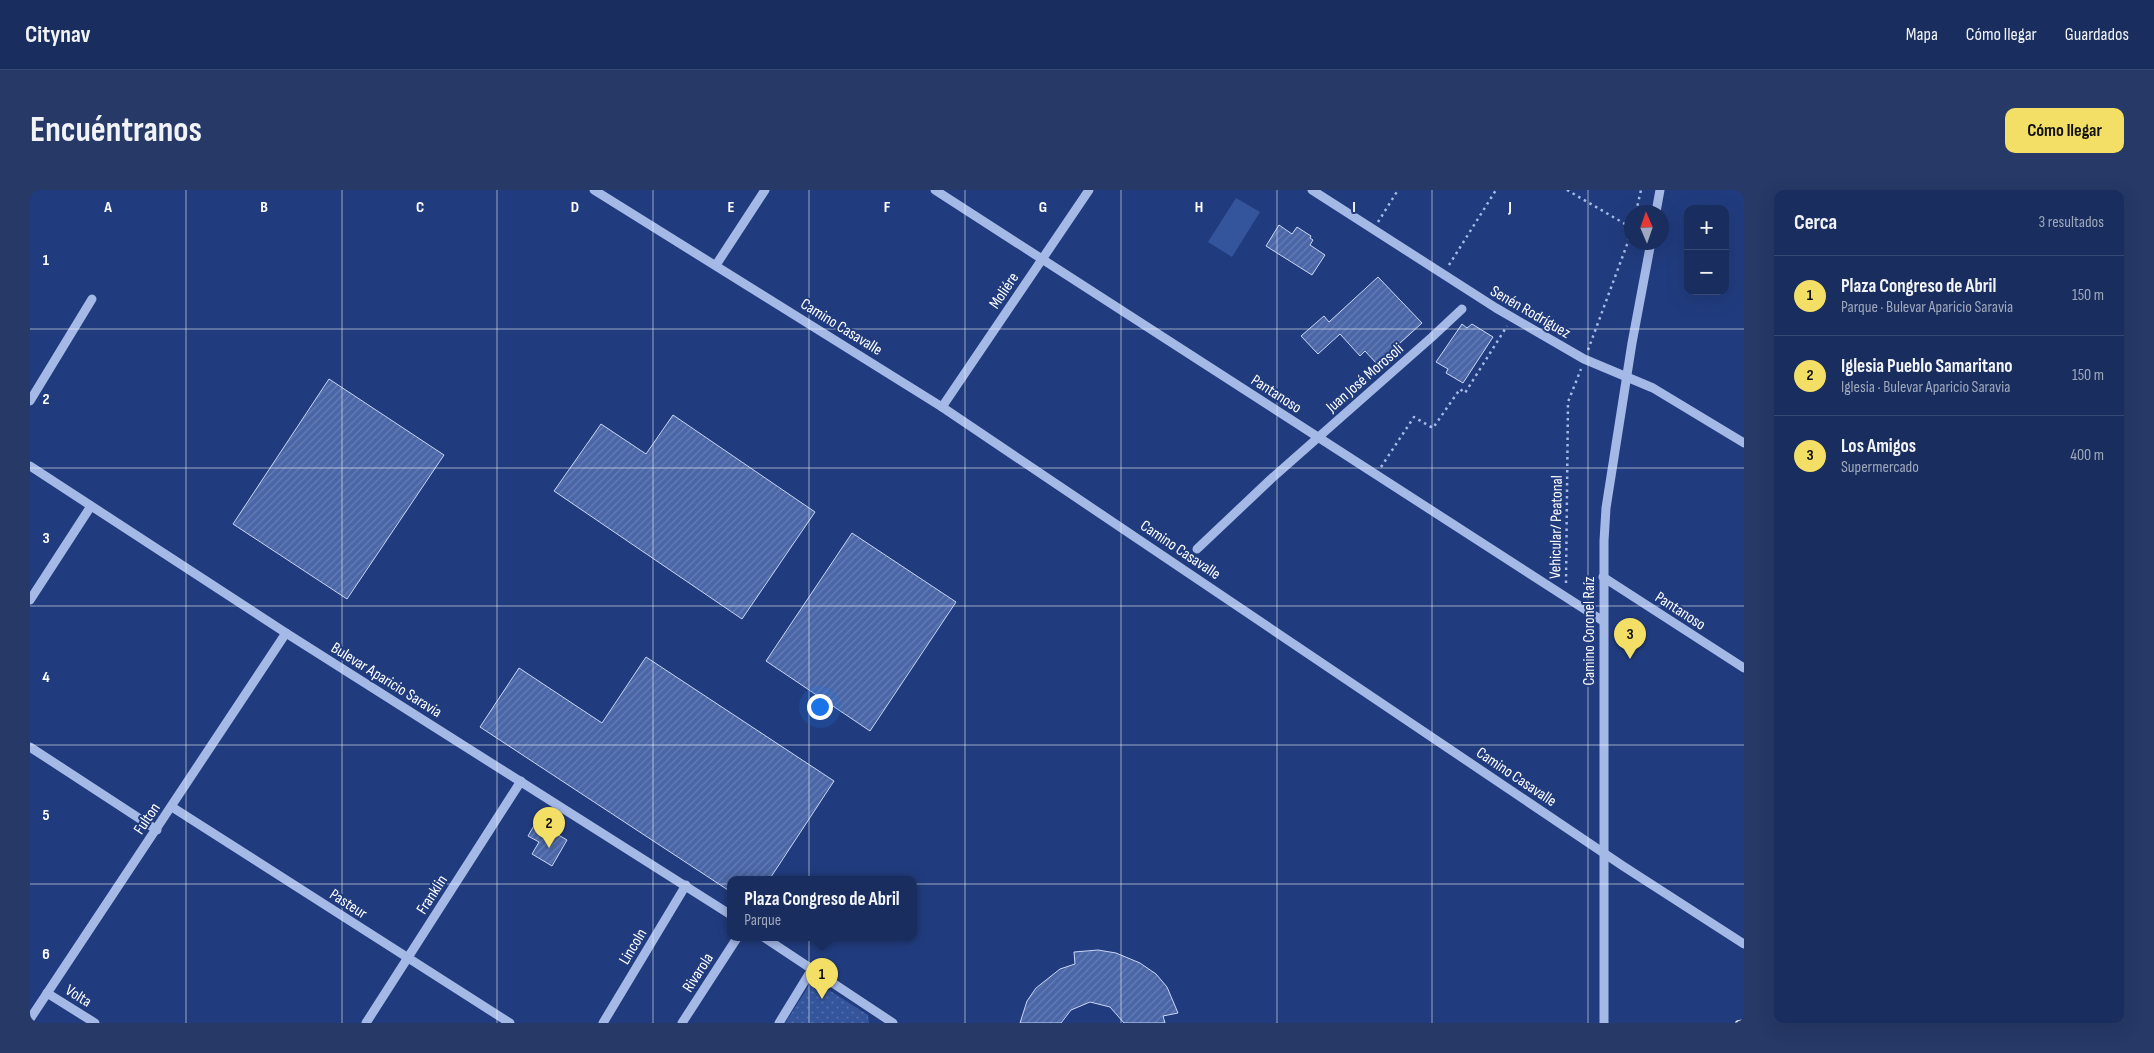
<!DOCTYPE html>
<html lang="es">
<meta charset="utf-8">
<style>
body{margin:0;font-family:"Sofia Sans Condensed",sans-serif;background:#263967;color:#f1f3f6}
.controls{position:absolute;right:15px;top:15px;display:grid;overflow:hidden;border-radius:10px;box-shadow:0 5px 20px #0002}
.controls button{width:45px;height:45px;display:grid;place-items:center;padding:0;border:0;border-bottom:1px solid #374973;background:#192d5e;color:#f1f3f6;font:25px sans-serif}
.compass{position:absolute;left:1594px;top:15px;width:45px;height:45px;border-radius:50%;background:#192d5e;box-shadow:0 5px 20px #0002;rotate:358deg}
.you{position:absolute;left:789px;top:516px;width:18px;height:18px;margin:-12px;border:4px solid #fff;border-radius:50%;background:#1a73e8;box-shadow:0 0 0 8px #1a73e833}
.badge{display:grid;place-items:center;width:32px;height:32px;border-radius:50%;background:#f3df66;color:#111;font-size:16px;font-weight:700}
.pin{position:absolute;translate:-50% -41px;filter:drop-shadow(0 1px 2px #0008)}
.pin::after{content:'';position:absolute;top:26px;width:18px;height:15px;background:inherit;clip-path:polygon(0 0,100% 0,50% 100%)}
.popup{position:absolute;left:697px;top:686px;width:190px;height:65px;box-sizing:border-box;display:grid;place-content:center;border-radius:10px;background:#192d5e;filter:drop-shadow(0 1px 4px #0005);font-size:16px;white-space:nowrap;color:#9fa8bc}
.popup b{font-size:19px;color:#f1f3f6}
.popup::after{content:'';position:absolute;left:50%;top:100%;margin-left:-10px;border:10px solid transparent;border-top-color:#192d5e}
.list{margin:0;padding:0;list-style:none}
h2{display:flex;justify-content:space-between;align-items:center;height:65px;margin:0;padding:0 20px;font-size:21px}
h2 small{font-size:16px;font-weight:400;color:#9fa8bc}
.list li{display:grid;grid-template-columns:32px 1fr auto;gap:15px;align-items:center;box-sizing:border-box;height:80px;padding:0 20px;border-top:1px solid #374973}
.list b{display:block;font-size:19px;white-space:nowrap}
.list p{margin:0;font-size:16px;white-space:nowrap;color:#9fa8bc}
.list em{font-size:16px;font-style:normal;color:#9fa8bc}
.map{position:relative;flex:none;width:1714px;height:833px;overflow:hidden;border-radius:10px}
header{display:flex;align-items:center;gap:30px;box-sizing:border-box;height:70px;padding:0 25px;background:#192d5e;border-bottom:1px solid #374973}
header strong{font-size:24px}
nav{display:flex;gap:28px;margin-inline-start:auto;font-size:18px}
.intro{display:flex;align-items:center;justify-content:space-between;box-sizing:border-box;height:120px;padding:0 30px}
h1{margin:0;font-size:35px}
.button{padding:12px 22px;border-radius:10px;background:#f3df66;color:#111;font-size:18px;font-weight:700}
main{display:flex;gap:30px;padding:0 30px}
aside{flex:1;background:#192d5e;border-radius:10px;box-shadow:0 5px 20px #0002}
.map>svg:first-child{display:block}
.grass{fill:url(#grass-dots)}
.garden{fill:#34549c}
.building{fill:url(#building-hatch);stroke:#c9d6f5}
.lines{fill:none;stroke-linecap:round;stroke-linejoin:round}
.path{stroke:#a5b9e7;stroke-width:2.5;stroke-dasharray:2.5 4;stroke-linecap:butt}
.minor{stroke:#a5b9e7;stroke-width:9}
.rail-casing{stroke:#fff;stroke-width:5.5}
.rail{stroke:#213c7e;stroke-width:4;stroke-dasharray:11;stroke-linecap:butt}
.grid{fill:none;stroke:#fff;stroke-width:1;stroke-opacity:0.55}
.labels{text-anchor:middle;stroke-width:4;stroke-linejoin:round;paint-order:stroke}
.street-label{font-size:16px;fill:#fff;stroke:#213c7e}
.grid-label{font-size:16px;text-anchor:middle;font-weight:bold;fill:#fff;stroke:#213c7e;stroke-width:4;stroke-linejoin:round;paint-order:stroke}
</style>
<header>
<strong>Citynav</strong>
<nav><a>Mapa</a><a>Cómo llegar</a><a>Guardados</a></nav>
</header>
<div class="intro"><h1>Encuéntranos</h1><a class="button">Cómo llegar</a></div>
<main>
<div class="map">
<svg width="1714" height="833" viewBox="0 0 1714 833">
<defs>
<pattern id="grass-dots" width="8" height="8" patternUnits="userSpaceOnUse" patternTransform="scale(1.25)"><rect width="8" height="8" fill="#34549c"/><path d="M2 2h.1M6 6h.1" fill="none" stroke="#526eab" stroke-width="1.8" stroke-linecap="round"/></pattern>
<pattern id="building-hatch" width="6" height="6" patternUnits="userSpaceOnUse" patternTransform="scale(1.25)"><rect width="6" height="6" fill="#4a66a7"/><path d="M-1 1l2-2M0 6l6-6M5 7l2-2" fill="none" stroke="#657db4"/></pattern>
</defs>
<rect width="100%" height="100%" fill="#213c7e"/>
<polygon class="grass" points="785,791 838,825 839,833 755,833 780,794"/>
<polygon class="garden" points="1206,8 1230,22 1202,67 1178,52"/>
<g class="building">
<polygon points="1249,35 1262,44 1267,37 1281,46 1280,48 1283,50 1280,55 1295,65 1282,85 1236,56"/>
<polygon points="1348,87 1392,133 1347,174 1335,161 1330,166 1310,144 1288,164 1271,146 1294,126 1299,132"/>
<polygon points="1432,134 1437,138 1442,134 1463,147 1433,193 1416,183 1418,179 1406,172"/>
<polygon points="299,189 414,265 317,409 203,334"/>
<polygon points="643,225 785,322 712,429 524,301 571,234 616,264"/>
<polygon points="822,343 926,412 840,541 736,471"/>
<polygon points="616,467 804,591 739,690 701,690 701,702 450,537 489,478 572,533"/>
<polygon points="506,632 537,650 522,676 502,664 509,652 498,646"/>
<polygon points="1068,760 1086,763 1110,773 1126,784 1137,797 1148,823 1133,826 1135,833 1094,833 1080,817 1060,812 1041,820 1031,833 990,833 997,811 1006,798 1030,779 1045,774 1044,762"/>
</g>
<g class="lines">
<g class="path">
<polyline points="1537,0 1602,38"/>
<polyline points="1606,22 1611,0"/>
<polyline points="1348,32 1368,0"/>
<polyline points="1419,75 1466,0"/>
<polyline points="1558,160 1602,41"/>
<polyline points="1351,277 1384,227 1403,238 1430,199 1435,203 1477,136"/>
<polyline points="1536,393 1538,212 1551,179"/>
</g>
<g class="minor">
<polyline points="564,0 912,217 1593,676 1714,754"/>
<polyline points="905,0 1573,431"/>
<polyline points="1282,0 1466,118 1554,169 1623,198 1714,253"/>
<polyline points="1626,22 1630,0"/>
<polyline points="686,75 735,0"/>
<polyline points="0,211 62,109"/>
<polyline points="912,217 1059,0"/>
<polyline points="0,276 256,443 701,725"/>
<polyline points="1167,359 1241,289 1402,147 1432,119"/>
<polyline points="1573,387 1714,478"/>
<polyline points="0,410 61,316"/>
<polyline points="0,557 127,640"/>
<polyline points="142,617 480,833"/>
<polyline points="735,748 863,833"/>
<polyline points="17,803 65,833"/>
<polyline points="0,829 256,443"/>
<polyline points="336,833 491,591"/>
<polyline points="573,833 656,695"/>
<polyline points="652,833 707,748"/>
<polyline points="749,833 782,779"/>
<polyline points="1574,833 1574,351 1576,318 1602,153 1621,52"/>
</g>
<defs>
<polyline id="rail" points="1708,833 1714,832"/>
</defs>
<use href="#rail" class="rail-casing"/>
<use href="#rail" class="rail"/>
</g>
<path class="grid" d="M156 0V833M312 0V833M467 0V833M623 0V833M779 0V833M935 0V833M1091 0V833M1247 0V833M1402 0V833M1558 0V833M0 139H1714M0 278H1714M0 416H1714M0 555H1714M0 694H1714"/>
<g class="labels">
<g class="street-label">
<text transform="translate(973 100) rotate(-56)" y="6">Moliére</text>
<text transform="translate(1501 121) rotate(30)" y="6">Senén Rodríguez</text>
<text transform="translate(812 136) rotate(32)" y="6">Camino Casavalle</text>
<text transform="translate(1334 187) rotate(-41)" y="6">Juan José Morosoli</text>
<text transform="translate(1247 203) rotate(33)" y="6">Pantanoso</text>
<text transform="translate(1525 337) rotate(-89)" y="6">Vehicular/ Peatonal</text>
<text transform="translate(1151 359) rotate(34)" y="6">Camino Casavalle</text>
<text transform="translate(1651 420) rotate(33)" y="6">Pantanoso</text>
<text transform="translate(1558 441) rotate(-90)" y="6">Camino Coronel Raíz</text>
<text transform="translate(357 489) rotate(32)" y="6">Bulevar Aparicio Saravia</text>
<text transform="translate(1487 586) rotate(34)" y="6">Camino Casavalle</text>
<text transform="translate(116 628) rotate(-56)" y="6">Fulton</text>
<text transform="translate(401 704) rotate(-57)" y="6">Franklin</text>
<text transform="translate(319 713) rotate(33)" y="6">Pasteur</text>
<text transform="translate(602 756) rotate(-59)" y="6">Lincoln</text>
<text transform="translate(667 782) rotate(-57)" y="6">Rivarola</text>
<text transform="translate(49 805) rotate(32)" y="6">Volta</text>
</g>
</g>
<g class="grid-label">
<text x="78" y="22">A</text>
<text x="234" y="22">B</text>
<text x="390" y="22">C</text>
<text x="545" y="22">D</text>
<text x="701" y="22">E</text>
<text x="857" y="22">F</text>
<text x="1013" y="22">G</text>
<text x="1169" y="22">H</text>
<text x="1324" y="22">I</text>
<text x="1480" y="22">J</text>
<text x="16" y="75">1</text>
<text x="16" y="214">2</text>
<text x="16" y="353">3</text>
<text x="16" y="492">4</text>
<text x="16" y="630">5</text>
<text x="16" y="769">6</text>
</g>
</svg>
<div class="controls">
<button>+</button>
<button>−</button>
</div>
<svg class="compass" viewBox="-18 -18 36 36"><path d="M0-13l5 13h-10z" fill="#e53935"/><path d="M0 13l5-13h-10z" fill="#9fa8bc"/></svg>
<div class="you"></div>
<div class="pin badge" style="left:792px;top:809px">1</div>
<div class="popup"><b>Plaza Congreso de Abril</b>Parque</div>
<div class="pin badge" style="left:519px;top:658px">2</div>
<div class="pin badge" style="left:1600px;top:469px">3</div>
</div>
<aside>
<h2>Cerca<small>3 resultados</small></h2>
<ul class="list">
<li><span class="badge">1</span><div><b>Plaza Congreso de Abril</b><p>Parque · Bulevar Aparicio Saravia</p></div><em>150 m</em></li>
<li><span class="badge">2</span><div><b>Iglesia Pueblo Samaritano</b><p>Iglesia · Bulevar Aparicio Saravia</p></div><em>150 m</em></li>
<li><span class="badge">3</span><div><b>Los Amigos</b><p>Supermercado</p></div><em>400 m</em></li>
</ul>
</aside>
</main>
